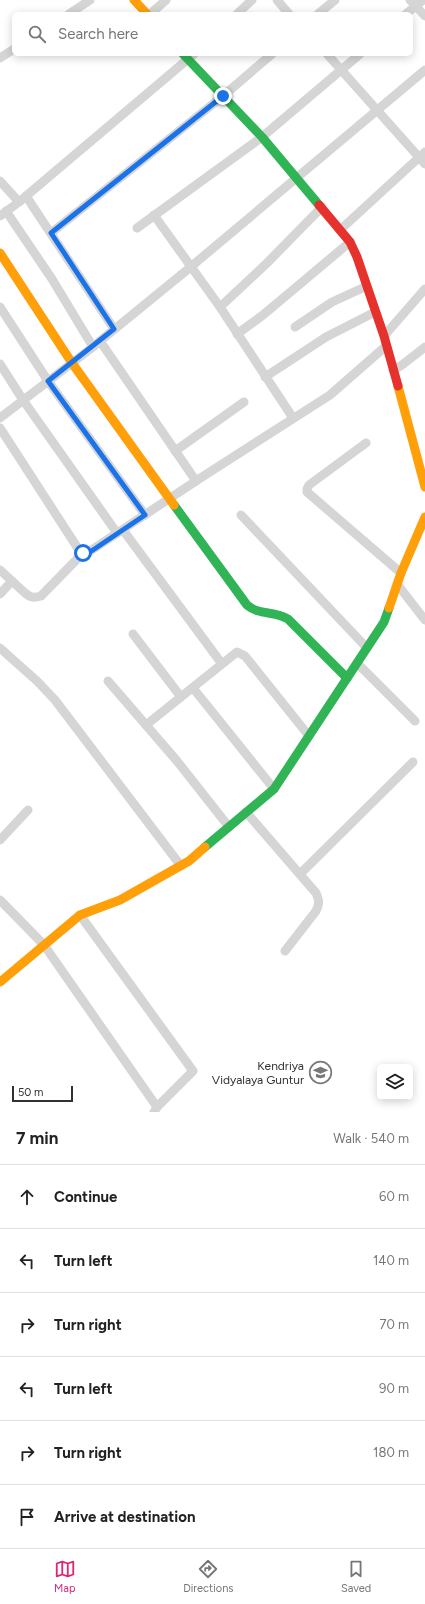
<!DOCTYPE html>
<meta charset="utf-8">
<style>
body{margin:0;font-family:Figtree,sans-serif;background:#f2f2f2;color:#222}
.controls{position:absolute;right:12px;bottom:12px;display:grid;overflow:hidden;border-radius:6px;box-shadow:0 2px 10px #0003}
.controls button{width:36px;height:36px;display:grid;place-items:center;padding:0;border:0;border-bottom:1px solid #e0e0e0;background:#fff;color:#222;font:20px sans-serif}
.scale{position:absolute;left:12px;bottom:10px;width:61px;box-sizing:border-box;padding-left:4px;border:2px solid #313131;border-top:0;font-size:11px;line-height:14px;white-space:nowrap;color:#313131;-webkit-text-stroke:3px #fff;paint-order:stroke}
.stop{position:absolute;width:12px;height:12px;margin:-9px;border:3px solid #1a73e8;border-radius:50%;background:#fff}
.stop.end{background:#1a73e8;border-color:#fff;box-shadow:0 1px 4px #0008}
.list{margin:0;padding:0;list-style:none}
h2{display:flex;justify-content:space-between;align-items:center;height:52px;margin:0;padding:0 16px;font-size:17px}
h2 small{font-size:13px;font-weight:400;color:#767676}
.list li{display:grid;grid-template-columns:26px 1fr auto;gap:12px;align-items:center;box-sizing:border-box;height:64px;padding:0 16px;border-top:1px solid #e0e0e0}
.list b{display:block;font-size:15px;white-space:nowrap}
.list em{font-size:13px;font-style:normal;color:#767676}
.icon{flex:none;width:22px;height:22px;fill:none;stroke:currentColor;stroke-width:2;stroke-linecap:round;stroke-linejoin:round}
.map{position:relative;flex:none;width:425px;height:1112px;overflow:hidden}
.search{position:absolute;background:#fff;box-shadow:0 2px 10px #0003;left:12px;right:12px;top:12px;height:44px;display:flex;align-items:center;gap:10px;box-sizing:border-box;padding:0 14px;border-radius:6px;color:#767676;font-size:15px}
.sheet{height:436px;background:#fff}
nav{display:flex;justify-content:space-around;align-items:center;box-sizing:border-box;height:56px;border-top:1px solid #e0e0e0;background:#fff;font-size:11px;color:#767676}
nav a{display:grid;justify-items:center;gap:2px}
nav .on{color:#db2777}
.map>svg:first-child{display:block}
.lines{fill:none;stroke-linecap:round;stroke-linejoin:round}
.street{stroke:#d5d5d5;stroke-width:9}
.fast{stroke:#30b455;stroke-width:9}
.slow{stroke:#ff9f0a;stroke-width:9}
.jam{stroke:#e5322d;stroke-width:9}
.route{stroke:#1a73e8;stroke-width:5}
.labels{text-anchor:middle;stroke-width:4;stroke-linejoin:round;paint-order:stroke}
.poi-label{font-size:12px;fill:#313131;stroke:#fff;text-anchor:end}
</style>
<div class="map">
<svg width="425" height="1112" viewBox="0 0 425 1112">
<rect width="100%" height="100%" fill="#fff"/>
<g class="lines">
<g class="street">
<polyline points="277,0 289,14"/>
<polyline points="410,0 425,16"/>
<polyline points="69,14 90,0"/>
<polyline points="150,14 166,0"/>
<polyline points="237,14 252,0"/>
<polyline points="318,14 335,0"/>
<polyline points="406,14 423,0"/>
<polyline points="327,54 425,164"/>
<polyline points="0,58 14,49"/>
<polyline points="0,181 19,202"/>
<polyline points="26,196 114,329"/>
<polyline points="6,211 52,279 93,347"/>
<polyline points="154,215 220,307 293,418"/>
<polyline points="0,216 19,202 194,54"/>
<polyline points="137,228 262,137 360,54"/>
<polyline points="340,230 425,152"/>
<polyline points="51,233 223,96 272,54"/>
<polyline points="0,307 48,381 145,515"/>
<polyline points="220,307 266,264 322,207"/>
<polyline points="295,327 332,302 367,286"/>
<polyline points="237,334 263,315 350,242"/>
<polyline points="384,336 425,289"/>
<polyline points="100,341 196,481"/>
<polyline points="0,364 23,400 117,533"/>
<polyline points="393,370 402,365 425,347"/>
<polyline points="265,377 326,337 375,312"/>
<polyline points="0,418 89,350 187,270 425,70"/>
<polyline points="0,428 77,547 83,553 87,553 202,477 330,395 386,346"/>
<polyline points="366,443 309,485 307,489 307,492 401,573"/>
<polyline points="175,451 244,402"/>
<polyline points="241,515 367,648"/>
<polyline points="123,530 222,664"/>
<path d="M0 570 25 593C31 598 34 598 41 596L83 553"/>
<polyline points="397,584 425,620"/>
<polyline points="0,594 12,581"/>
<polyline points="133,634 181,697"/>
<polyline points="0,648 37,681 55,700 181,866"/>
<polyline points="357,663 415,721"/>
<polyline points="108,681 177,761 229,827"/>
<polyline points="193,688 274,789"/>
<polyline points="146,725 237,652 245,656 309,736"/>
<path d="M246 812 316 893C319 900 320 903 316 911L285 951"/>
<polyline points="0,840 28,810"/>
<polyline points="300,874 413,762"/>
<polyline points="0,900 44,945 157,1107 154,1112"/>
<polyline points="80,915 193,1071 157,1107"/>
</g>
<g class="fast">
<polyline points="183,54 262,137 319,205"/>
<path d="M174 505 247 605C260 616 273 610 288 619L347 678"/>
<polyline points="205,847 274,789 384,622 389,608"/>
</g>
<g class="slow">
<polyline points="134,0 147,14"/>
<polyline points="0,253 72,363 174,505"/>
<polyline points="398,386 425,487"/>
<polyline points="389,608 401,573 425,517"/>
<polyline points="0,982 80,915 120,900 189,861 205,847"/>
</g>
<polyline class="jam" points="319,205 350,242 357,257 384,336 398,386"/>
</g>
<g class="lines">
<polyline class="route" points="83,553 87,554 145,515 48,381 114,329 51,233 223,96"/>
</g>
<defs>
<symbol id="university-ring" viewBox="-11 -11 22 22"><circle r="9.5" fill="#fff" stroke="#797979" stroke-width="1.5"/><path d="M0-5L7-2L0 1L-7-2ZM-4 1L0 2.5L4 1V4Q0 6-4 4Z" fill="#797979"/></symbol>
</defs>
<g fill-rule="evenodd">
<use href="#university-ring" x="308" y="1060" width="25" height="25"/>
</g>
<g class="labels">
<g class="poi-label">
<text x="304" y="1070">Kendriya<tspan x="304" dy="14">Vidyalaya Guntur</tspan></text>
</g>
</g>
</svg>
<div class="controls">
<button><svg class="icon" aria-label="layers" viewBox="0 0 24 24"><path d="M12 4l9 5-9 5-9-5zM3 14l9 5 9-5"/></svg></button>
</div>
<div class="scale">50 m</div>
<div class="stop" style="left:83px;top:553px"></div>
<div class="stop end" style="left:223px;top:96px"></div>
<div class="search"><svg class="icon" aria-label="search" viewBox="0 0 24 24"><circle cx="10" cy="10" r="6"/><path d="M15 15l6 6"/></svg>Search here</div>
</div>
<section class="sheet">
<h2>7 min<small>Walk · 540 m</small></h2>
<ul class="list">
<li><svg class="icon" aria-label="ahead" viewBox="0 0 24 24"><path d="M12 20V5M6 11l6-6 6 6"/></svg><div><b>Continue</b></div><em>60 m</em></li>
<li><svg class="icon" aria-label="left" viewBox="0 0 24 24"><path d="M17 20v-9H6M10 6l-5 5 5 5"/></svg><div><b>Turn left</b></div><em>140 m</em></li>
<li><svg class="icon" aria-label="right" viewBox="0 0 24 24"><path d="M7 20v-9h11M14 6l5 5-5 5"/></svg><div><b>Turn right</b></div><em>70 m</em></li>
<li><svg class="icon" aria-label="left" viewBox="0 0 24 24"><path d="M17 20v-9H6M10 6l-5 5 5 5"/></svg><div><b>Turn left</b></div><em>90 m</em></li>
<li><svg class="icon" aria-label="right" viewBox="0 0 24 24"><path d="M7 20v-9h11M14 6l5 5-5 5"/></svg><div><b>Turn right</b></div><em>180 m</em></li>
<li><svg class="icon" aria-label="arrive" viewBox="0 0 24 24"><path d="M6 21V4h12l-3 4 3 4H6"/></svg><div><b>Arrive at destination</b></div></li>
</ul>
</section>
<nav>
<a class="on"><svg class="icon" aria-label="map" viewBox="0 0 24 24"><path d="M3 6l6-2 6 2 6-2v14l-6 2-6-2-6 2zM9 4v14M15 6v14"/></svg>Map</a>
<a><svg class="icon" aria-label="directions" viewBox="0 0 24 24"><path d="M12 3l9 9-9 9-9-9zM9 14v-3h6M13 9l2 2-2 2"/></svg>Directions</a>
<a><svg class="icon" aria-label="saved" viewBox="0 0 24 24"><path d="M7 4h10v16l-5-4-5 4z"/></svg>Saved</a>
</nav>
